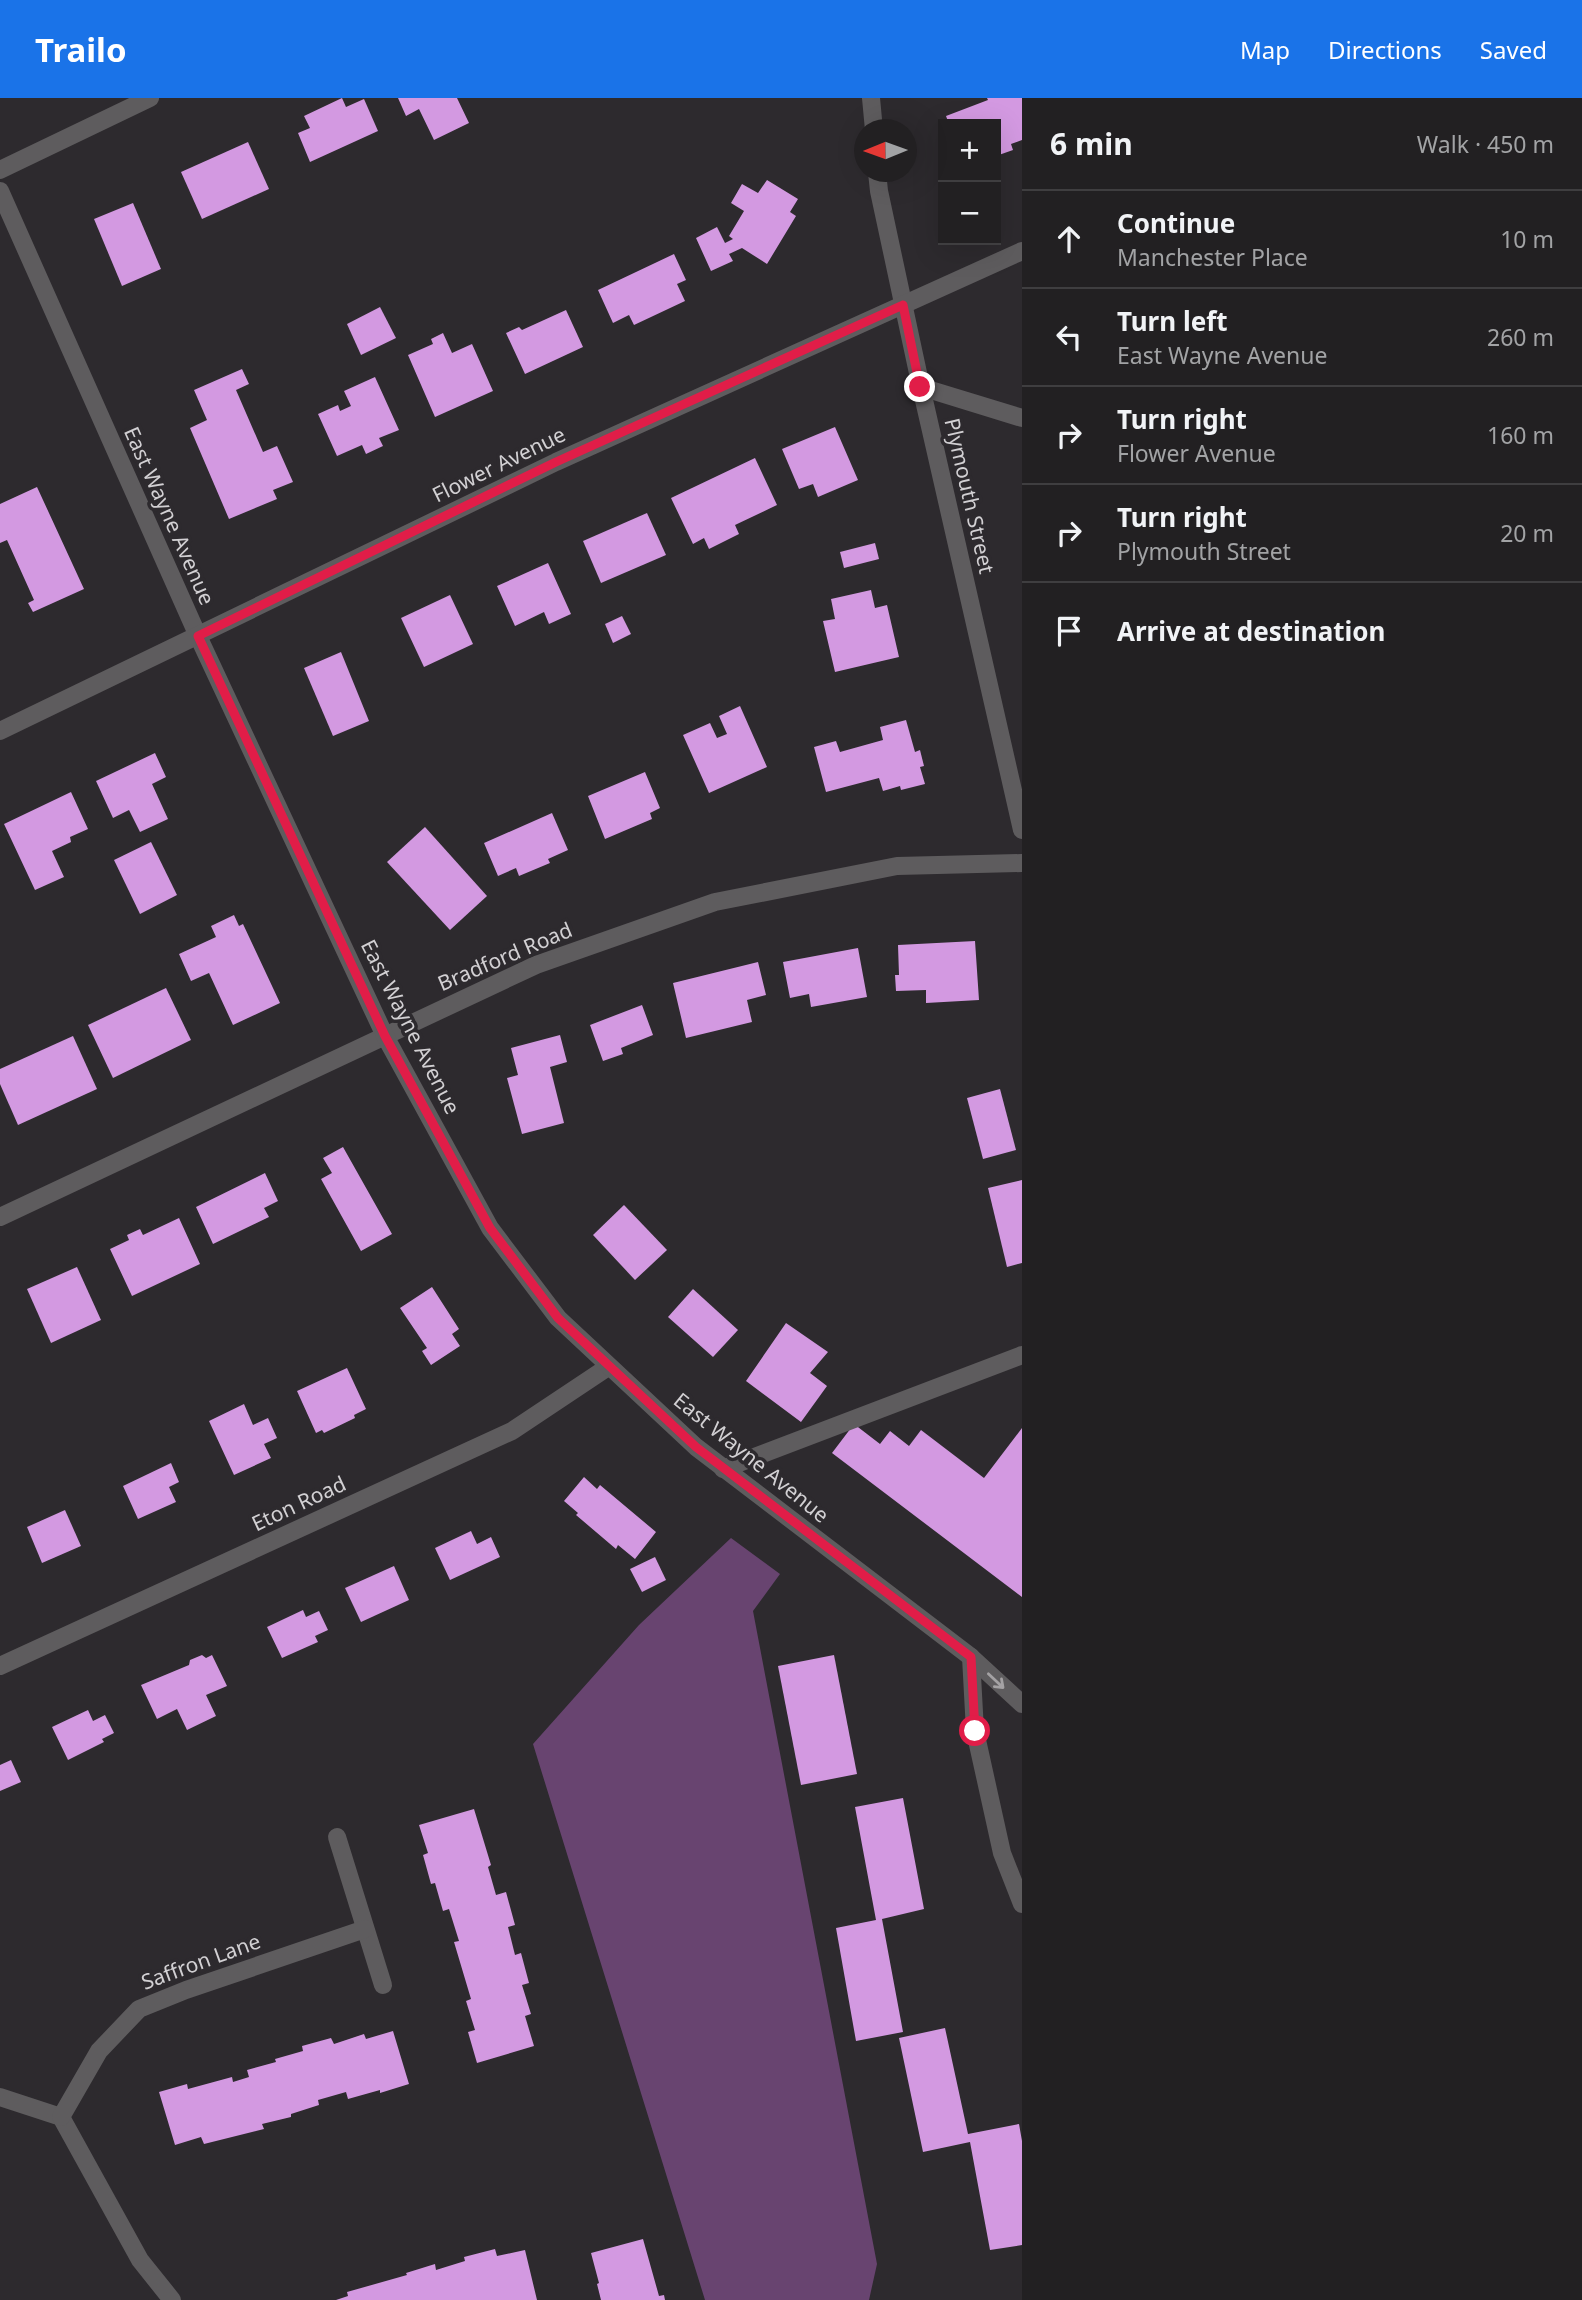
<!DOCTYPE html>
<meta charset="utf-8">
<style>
body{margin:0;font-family:"Noto Sans",sans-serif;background:#2a282a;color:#f1f3f6}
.controls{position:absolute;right:21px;top:21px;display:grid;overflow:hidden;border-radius:0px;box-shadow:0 7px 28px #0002}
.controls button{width:63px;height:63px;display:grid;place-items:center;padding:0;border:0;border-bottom:2px solid #3f3e40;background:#222022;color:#f1f3f6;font:35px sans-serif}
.compass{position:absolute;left:854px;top:21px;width:63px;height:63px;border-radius:50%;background:#222022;box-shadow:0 7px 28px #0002;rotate:269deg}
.stop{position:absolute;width:21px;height:21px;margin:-16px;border:5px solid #e11d48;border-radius:50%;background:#fff}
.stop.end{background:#e11d48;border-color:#fff;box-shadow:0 2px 7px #0008}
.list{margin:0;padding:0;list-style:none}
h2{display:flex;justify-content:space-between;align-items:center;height:91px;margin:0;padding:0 28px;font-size:30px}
h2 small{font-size:23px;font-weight:400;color:#a2a3a5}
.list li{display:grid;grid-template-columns:46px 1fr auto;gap:21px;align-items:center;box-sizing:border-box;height:98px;padding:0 28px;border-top:2px solid #3f3e40}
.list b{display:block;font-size:26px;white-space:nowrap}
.list p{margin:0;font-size:23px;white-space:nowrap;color:#a2a3a5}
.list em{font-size:23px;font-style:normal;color:#a2a3a5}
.icon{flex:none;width:38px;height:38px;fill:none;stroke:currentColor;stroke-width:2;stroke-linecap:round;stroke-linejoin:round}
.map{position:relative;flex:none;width:1022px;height:2202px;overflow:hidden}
header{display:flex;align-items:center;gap:42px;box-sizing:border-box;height:98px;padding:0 35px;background:#1a73e8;color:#fff}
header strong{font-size:33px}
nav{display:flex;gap:38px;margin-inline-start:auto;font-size:24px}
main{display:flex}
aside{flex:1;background:#222022}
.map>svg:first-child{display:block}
.green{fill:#684470}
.building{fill:#d399e1}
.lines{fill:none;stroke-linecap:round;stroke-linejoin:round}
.service{stroke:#5e5c5e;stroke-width:18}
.minor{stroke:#5e5c5e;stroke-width:18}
.tertiary{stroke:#5e5c5e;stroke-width:18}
.oneway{stroke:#a4a2a4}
.route{stroke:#e11d48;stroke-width:9}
.labels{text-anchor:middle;stroke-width:7;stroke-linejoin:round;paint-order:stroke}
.street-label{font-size:21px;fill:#d2d0d3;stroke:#2d2a2e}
</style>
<header>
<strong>Trailo</strong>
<nav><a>Map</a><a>Directions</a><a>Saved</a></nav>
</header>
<main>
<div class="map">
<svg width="1022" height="2202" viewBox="0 0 1022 2202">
<rect width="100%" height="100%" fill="#2d2a2e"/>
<polygon class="green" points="731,1440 780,1476 753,1513 877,2166 869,2202 705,2202 533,1646 639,1527"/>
<g class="building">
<polygon points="342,0 346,9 364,1 378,33 310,64 298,35 310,30 304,18"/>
<polygon points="398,0 457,0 469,25 434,42 419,11 406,18"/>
<polygon points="987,0 1022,0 1022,42 1011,46 1013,52 996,58 996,26 949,26 946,18 988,2"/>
<polygon points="248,44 269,91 202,121 181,74"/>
<polygon points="767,82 798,101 790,114 796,118 767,166 742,150 729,156 733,163 711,173 696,140 717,129 725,145 733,141 729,138 744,113 731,105 742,86 758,95"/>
<polygon points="133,105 161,171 122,188 94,121"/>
<polygon points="674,156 686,182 677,186 685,203 634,227 629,217 613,225 598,192"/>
<polygon points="380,209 396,240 361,257 347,226"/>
<polygon points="566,212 583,249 525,276 506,235 519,229 522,232"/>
<polygon points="443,235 452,255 472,246 493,293 435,319 408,257 433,246 431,241"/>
<polygon points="242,271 249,286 236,292 263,354 277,348 293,384 273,392 277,401 229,421 190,330 207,322 194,292"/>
<polygon points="375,279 399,332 379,340 383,348 366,356 362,347 337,358 318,316 338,307 340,313 351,308 344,293"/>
<polygon points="835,329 858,382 818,399 813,386 799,391 782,351"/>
<polygon points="755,360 777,407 735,427 739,436 709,451 704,440 693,446 671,400"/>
<polygon points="37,389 84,491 33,514 28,505 34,502 7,442 0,445 0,406"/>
<polygon points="647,415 666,457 601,485 583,443"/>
<polygon points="875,445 879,461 844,470 840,454"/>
<polygon points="548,465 571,516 549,526 544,514 515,528 497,488"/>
<polygon points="871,492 875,510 887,507 899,559 835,574 823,523 835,521 831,501"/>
<polygon points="450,497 473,546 424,569 401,520"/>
<polygon points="622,518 631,536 613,545 605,526"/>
<polygon points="341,554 369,623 333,638 304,570"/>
<polygon points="740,608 767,669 709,695 683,637 710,625 717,640 727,636 719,618"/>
<polygon points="906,622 915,654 920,652 924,668 920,669 925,686 901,692 900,688 883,693 879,680 826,694 814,649 836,643 840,654 883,642 880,629"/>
<polygon points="155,655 166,679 152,686 168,721 140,734 129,712 113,720 96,683"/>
<polygon points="645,674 660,710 650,715 652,721 605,741 588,698"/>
<polygon points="71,694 88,731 70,739 71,744 52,753 64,779 35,792 4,726"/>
<polygon points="552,715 568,752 548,761 550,765 519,778 516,770 498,778 484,745"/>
<polygon points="425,729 487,798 450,832 387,764"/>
<polygon points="151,744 177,797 140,816 114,762"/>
<polygon points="234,817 239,828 243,826 280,905 233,927 209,875 191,883 179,856 216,839 211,828"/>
<polygon points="975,843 979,902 926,905 926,892 896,893 895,877 899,877 898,847"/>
<polygon points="858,850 867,899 811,909 809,896 790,900 783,864"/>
<polygon points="758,864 766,897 747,902 752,924 686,940 673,885"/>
<polygon points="166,890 191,942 113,980 88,927"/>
<polygon points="642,907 653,937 621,950 623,956 603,963 590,927"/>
<polygon points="560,937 567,964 550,969 564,1025 522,1036 507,980 518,977 511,950"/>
<polygon points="73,938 97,991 18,1027 0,986 0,971"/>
<polygon points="1000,991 1016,1052 983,1061 967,1000"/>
<polygon points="343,1049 392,1136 361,1153 321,1081 332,1075 323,1060"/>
<polygon points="265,1075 278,1103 264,1110 269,1119 213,1146 196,1109"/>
<polygon points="1022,1082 1022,1165 1007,1169 988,1090"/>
<polygon points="624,1107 667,1152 635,1182 593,1137"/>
<polygon points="179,1120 200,1166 132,1198 110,1151 129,1142 127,1137 140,1131 143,1137"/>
<polygon points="77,1169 101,1222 51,1245 27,1191"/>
<polygon points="432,1189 459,1231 452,1236 460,1248 431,1267 422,1253 427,1250 400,1210"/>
<polygon points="693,1191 738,1232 713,1259 668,1219"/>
<polygon points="786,1225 828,1254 810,1275 827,1288 801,1324 746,1283"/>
<polygon points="347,1270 366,1311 354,1317 355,1320 324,1335 322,1332 316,1335 297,1293"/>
<polygon points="244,1306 253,1327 268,1320 277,1340 264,1346 271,1360 234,1377 209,1323"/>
<polygon points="854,1326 880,1346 890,1333 909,1348 921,1332 984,1380 1022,1330 1022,1499 832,1355"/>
<polygon points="171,1365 179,1384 169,1389 176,1404 138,1421 123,1388"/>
<polygon points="584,1379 597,1391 600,1387 656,1434 635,1461 618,1447 616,1451 576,1417 578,1415 564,1403"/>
<polygon points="65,1412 81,1448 42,1465 27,1429"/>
<polygon points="471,1433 477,1446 491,1439 500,1459 450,1482 435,1450"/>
<polygon points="655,1459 666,1482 642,1494 630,1471"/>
<polygon points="394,1468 409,1502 361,1524 345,1490"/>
<polygon points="303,1512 306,1519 319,1513 328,1532 315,1538 318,1544 282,1560 267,1529"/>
<polygon points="202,1557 206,1560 212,1557 227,1588 206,1597 216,1618 187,1632 177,1611 157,1621 141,1587 189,1567 190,1562"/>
<polygon points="834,1557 857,1676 801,1687 778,1568"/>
<polygon points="88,1612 93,1623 105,1617 114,1635 102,1641 104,1644 68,1662 52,1629"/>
<polygon points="11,1662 21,1684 0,1693 0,1667"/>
<polygon points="903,1700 924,1811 882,1821 903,1934 856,1943 836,1830 876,1822 855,1709"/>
<polygon points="474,1711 491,1767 488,1769 496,1797 506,1794 515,1827 508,1829 515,1857 521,1855 529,1885 522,1887 531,1916 525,1918 534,1948 477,1965 468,1934 475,1932 466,1903 471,1901 454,1844 459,1843 449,1811 443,1813 435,1785 431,1786 423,1757 428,1755 419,1727"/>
<polygon points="945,1930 968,2036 1019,2026 1022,2043 1022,2147 990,2152 970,2044 923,2054 899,1940"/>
<polygon points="393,1933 409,1986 380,1995 380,1992 348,2001 346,1994 318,2002 319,2007 291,2016 291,2019 262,2026 264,2031 204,2046 201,2039 175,2047 159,1994 187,1986 188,1991 232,1979 233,1984 249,1979 247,1972 276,1964 275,1961 303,1953 302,1948 331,1940 334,1946 364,1936 366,1941"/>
<polygon points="643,2141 659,2198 664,2197 665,2202 601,2202 597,2186 599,2185 591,2155"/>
<polygon points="495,2151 497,2158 525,2152 537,2202 336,2202 348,2198 347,2194 407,2177 406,2175 435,2166 436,2172 465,2163 464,2159"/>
</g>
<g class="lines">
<polyline class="service" points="723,1371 1022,1257"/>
<g class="minor">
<polyline points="871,0 874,32"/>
<polyline points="0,72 150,0"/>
<polyline points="877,74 879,93 921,289 1022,732"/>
<polyline points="0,93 198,538"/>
<polyline points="921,289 1022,320"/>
<polyline points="0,1119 536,867 715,804 897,768 1022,765"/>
<polyline points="971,1559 975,1633 1002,1755 1022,1806"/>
<polyline points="0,1568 512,1333 608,1269"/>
<polyline points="337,1739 383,1887"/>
<polyline points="0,1999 61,2019 140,2162 172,2202"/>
<polyline points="61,2019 99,1953 139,1911 186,1892 365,1831"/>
</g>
<g class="tertiary">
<polyline points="198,538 385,938 490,1130 558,1220 696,1349 971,1559 1022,1606"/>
<polyline points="0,633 556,364 1022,153"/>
</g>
</g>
<defs><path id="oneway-shaft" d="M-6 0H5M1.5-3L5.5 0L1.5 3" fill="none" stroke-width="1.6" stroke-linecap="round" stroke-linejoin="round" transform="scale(1.75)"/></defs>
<use class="oneway" href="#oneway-shaft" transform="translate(996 1583) rotate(43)"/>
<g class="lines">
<polyline class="route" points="920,289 903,207 556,364 198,538 385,938 490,1130 558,1220 696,1349 971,1559 975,1633"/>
</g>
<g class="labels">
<g class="street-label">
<text transform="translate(499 367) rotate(-26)" y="7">Flower Avenue</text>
<text transform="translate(969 398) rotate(77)" y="7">Plymouth Street</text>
<text transform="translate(169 418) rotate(66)" y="7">East Wayne Avenue</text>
<text transform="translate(505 859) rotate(-23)" y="7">Bradford Road</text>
<text transform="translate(410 929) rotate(63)" y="7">East Wayne Avenue</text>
<text transform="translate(751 1360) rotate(39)" y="7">East Wayne Avenue</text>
<text transform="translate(299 1406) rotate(-25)" y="7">Eton Road</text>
<text transform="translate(201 1864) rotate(-20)" y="7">Saffron Lane</text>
</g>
</g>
</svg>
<div class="controls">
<button>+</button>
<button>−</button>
</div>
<svg class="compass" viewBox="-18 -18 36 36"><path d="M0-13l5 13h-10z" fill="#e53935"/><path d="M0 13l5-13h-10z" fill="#a2a3a5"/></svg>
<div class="stop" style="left:975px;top:1633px"></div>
<div class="stop end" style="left:920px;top:289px"></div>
</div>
<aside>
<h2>6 min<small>Walk · 450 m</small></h2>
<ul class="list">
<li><svg class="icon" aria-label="ahead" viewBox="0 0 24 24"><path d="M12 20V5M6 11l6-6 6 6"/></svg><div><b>Continue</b><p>Manchester Place</p></div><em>10 m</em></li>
<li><svg class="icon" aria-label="left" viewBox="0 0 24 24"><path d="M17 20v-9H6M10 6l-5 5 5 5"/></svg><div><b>Turn left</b><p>East Wayne Avenue</p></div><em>260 m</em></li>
<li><svg class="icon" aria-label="right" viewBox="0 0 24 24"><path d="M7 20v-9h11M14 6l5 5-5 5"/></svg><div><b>Turn right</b><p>Flower Avenue</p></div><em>160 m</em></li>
<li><svg class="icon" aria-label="right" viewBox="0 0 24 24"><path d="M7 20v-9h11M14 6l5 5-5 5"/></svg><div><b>Turn right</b><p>Plymouth Street</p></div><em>20 m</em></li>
<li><svg class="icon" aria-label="arrive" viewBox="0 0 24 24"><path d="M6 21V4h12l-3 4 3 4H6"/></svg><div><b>Arrive at destination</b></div></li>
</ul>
</aside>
</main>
